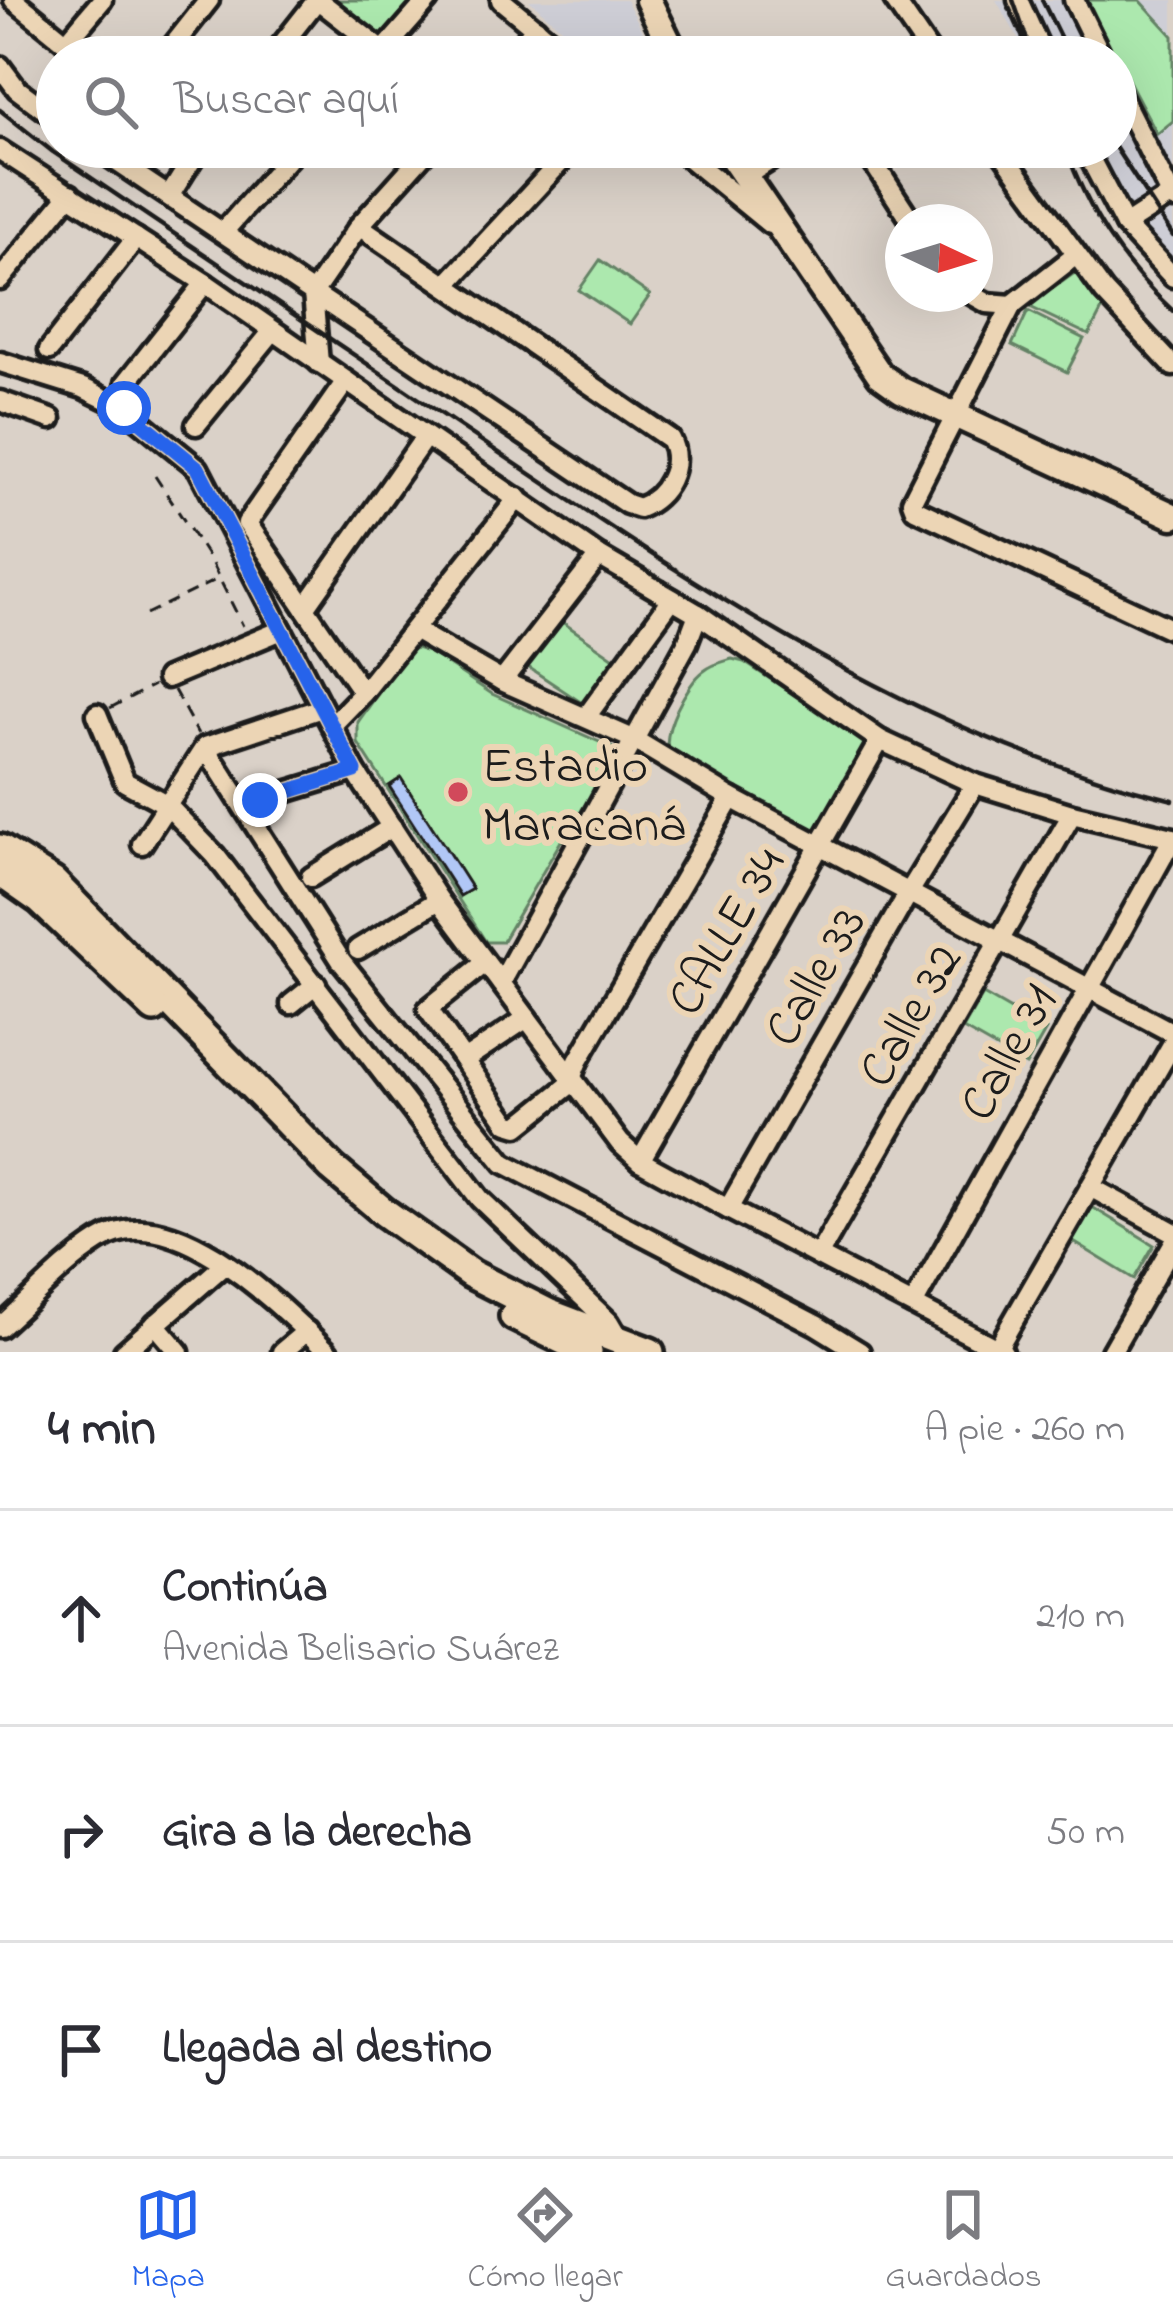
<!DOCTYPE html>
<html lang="es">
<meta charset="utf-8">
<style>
body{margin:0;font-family:"Indie Flower",sans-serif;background:#f7f7f7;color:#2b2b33}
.compass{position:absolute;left:885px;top:204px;width:108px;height:108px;border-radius:50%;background:#fff;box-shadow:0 12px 48px #0002;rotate:94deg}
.stop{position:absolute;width:36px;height:36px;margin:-27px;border:9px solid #2563eb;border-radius:50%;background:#fff}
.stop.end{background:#2563eb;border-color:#fff;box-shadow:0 3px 12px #0008}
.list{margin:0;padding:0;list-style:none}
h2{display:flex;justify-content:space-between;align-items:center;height:156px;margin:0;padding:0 48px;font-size:51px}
h2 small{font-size:39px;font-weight:400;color:#7c7c81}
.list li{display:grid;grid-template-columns:78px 1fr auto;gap:36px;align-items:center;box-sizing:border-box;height:216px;padding:0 48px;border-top:3px solid #e1e1e2}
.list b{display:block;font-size:45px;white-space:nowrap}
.list p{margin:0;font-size:39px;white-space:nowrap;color:#7c7c81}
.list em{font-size:39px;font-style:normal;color:#7c7c81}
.icon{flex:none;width:66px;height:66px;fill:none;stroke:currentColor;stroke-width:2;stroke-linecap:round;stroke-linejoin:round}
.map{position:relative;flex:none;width:1173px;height:1352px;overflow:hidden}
.search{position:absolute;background:#fff;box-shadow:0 12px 48px #0002;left:36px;right:36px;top:36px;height:132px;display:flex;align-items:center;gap:30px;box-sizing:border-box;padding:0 42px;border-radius:66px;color:#7c7c81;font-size:45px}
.sheet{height:804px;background:#fff}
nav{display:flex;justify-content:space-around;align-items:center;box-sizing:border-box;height:168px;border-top:3px solid #e1e1e2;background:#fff;font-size:33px;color:#7c7c81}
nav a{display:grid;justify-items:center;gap:6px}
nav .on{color:#2563eb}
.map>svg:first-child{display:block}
.built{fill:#ceced6}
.green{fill:#ace8ae;stroke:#648265;stroke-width:3}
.building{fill:#b1c7f6;stroke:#1c1c1c;stroke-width:3}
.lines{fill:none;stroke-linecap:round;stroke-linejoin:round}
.minor-casing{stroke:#1c1c1c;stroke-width:27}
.major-casing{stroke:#1c1c1c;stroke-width:33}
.highway-casing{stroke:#1c1c1c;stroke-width:36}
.path{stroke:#1c1c1c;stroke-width:3;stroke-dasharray:12 9;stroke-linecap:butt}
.minor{stroke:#ecd5b5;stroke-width:18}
.major{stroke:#ecd5b5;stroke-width:24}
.highway{stroke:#ecd5b5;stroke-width:27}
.rail{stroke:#1c1c1c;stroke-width:4.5}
.route{stroke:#2563eb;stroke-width:15}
.poi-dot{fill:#d1495b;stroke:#ecd5b5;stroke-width:4.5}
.labels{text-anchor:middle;stroke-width:12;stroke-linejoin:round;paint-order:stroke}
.poi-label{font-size:51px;fill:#1c1c1c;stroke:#ecd5b5;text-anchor:start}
.street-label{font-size:51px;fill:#1c1c1c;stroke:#ecd5b5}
</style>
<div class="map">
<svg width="1173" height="1352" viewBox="0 0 1173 1352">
<rect width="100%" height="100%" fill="#dad1c8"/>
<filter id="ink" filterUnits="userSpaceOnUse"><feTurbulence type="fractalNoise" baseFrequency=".00833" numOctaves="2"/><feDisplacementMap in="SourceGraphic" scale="24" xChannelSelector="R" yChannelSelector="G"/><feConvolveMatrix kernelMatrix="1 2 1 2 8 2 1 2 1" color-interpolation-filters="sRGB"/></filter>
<g filter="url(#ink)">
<g class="built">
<polygon points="529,0 626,0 657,57 594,57"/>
<polygon points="996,0 1173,0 1173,263 1108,210 1075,147 1116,147 1116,57 1029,57"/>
</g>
<g class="green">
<polygon points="332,0 419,0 382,43"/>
<polygon points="1086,0 1140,0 1173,36 1173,121 1157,134"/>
<polygon points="600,260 650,295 630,324 579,290"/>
<polygon points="1076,272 1104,306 1089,335 1028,306"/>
<polygon points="1028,311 1084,339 1067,372 1012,345"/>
<polygon points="555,617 620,662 588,707 522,663"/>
<polygon points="416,648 431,653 492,694 615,749 615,755 568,839 561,841 502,942 486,942 358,743 358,722 408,652"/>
<path d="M732 659 744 662 867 742 820 836 669 752C661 733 687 683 704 671 712 664 722 662 732 659Z"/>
<polygon points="983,994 1046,1030 1026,1065 963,1029"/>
<polygon points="1092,1207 1154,1245 1134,1279 1072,1241"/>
</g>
<polygon class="building" points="401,778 472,889 460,896 389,786"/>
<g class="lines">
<defs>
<g id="minor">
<polyline points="14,0 84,57"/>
<polyline points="318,0 383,51"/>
<polyline points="501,0 570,57"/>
<polyline points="894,0 933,57"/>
<polyline points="1018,0 1044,57"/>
<polyline points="1074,0 1102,57"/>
<polyline points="66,43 102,0"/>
<polyline points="164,57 209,0"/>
<polyline points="272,57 317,0"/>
<polyline points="378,57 428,0"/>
<polyline points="510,57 536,28"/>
<polyline points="0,66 17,89 57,119"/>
<polyline points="1116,86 1173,199"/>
<path d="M95 147 627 504 639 508C666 498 684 465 670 439L359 226"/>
<polyline points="676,147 770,224"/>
<polyline points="863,147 912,222"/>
<polyline points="998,147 1104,292 1173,366"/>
<polyline points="1084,147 1125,225 1173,277"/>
<polyline points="0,150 205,283 599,556 698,614 880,740 975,784 1072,814 1173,838"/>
<polyline points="744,177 791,147"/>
<polyline points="170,195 200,147"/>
<polyline points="1125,225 1170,196"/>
<polyline points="224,231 298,147"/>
<polyline points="1076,255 1012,305 912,501 915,509 1173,630"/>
<polyline points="0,280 70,194"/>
<polyline points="448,283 566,156 565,147"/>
<polyline points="313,293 359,226 430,147"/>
<polyline points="313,293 319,363"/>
<polyline points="971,294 987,303 1012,305"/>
<polyline points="49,350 136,238"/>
<polyline points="0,362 83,388 124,408 198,468 355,771 439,900 620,1143 640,1161 728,1209 1003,1352"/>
<polyline points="346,381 247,523 363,693"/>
<polyline points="126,383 205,283"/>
<polyline points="0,401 51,419"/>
<polyline points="196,425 272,332"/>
<polyline points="305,608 425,437"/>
<polyline points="414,630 502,681 633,739 731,798 1173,1033"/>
<polyline points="167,678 282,630"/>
<polyline points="502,681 599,556"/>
<polyline points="97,714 125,782 166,804 215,855 480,1199 609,1322 619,1339"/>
<polyline points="586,717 672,599"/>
<polyline points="333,724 363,693 518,498"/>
<polyline points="205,747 342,962 504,1163 816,1325 860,1352"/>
<polyline points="259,800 355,771"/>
<polyline points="142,844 205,747 322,708"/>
<polyline points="311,877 392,827"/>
<polyline points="358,949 439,900"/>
<polyline points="485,963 428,1009 508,1123 518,1126 568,1086 578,1061 731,798"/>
<polyline points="501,983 687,643 698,614"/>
<polyline points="291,1004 316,984"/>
<polyline points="464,1060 527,1018"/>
<polyline points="640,1161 880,740"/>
<polyline points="1092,1188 1173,1232"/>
<polyline points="728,1209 908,894 975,784"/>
<polyline points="818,1256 1072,814"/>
<polyline points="913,1305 1173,838"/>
<polyline points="155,1324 179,1352"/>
<path d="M0 1327C32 1299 64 1263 99 1241 171 1194 280 1306 328 1352"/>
<polyline points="997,1349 1173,1043"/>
<polyline points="124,1352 225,1264"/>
<polyline points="282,1352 307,1331"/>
<polyline points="1111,1352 1173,1244"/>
</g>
<g id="major">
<polyline points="648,0 676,57"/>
<polyline points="725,147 880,375 901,390 1173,516"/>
</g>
<g id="highway">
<polyline points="0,849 53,882 332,1168 384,1212 471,1274 548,1313 650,1352"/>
<polyline points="0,872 40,900 154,1008"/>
<polyline points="514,1316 588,1352"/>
</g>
</defs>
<use href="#minor" class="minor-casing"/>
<use href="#major" class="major-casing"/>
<use href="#highway" class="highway-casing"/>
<g class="path">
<polyline points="155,476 210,560 243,626"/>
<polyline points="146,614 218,579"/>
<polyline points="174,690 198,734"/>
<polyline points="110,708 154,685"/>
</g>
<use href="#minor" class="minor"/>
<use href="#major" class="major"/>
<use href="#highway" class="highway"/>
<g class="rail">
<polyline points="1013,0 1033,57"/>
<polyline points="1042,0 1070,57"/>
<path d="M0 110 53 152C201 252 349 352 498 452 707 593 924 739 1173 800"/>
<path d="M1065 147C1090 215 1120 262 1173 311"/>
<polyline points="1115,147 1173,236"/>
</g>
</g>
</g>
<g class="lines" filter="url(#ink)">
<polyline class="route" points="124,408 198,468 355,771 260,800"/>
</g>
<circle class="poi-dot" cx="458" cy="792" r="12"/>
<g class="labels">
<g class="poi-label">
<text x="482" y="781">Estadio<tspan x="482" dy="59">Maracaná</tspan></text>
</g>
<g class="street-label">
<text transform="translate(724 930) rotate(-60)" y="18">CALLE 34</text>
<text transform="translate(813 975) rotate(-60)" y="18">Calle 33</text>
<text transform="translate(908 1014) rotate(-60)" y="18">Calle 32</text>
<text transform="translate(1006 1051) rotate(-61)" y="18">Calle 31</text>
</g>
</g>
</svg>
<svg class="compass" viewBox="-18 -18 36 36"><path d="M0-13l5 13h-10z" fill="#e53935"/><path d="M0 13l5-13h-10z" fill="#7c7c81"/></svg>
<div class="stop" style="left:124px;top:408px"></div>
<div class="stop end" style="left:260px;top:800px"></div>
<div class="search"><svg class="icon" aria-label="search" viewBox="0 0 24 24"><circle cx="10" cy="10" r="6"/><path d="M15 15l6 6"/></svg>Buscar aquí</div>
</div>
<section class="sheet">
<h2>4 min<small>A pie · 260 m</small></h2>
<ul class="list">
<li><svg class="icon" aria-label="ahead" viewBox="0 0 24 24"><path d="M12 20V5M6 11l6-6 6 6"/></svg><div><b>Continúa</b><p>Avenida Belisario Suárez</p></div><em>210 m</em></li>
<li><svg class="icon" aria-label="right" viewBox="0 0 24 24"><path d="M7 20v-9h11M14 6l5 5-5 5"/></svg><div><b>Gira a la derecha</b></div><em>50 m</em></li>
<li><svg class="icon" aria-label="arrive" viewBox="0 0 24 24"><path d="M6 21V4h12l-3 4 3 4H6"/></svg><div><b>Llegada al destino</b></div></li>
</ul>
</section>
<nav>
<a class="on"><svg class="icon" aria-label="map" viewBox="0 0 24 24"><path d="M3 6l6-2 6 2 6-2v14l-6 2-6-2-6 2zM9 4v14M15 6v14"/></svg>Mapa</a>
<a><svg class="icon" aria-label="directions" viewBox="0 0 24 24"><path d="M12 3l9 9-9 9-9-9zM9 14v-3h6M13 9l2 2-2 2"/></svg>Cómo llegar</a>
<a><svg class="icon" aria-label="saved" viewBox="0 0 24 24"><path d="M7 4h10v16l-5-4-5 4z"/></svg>Guardados</a>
</nav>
